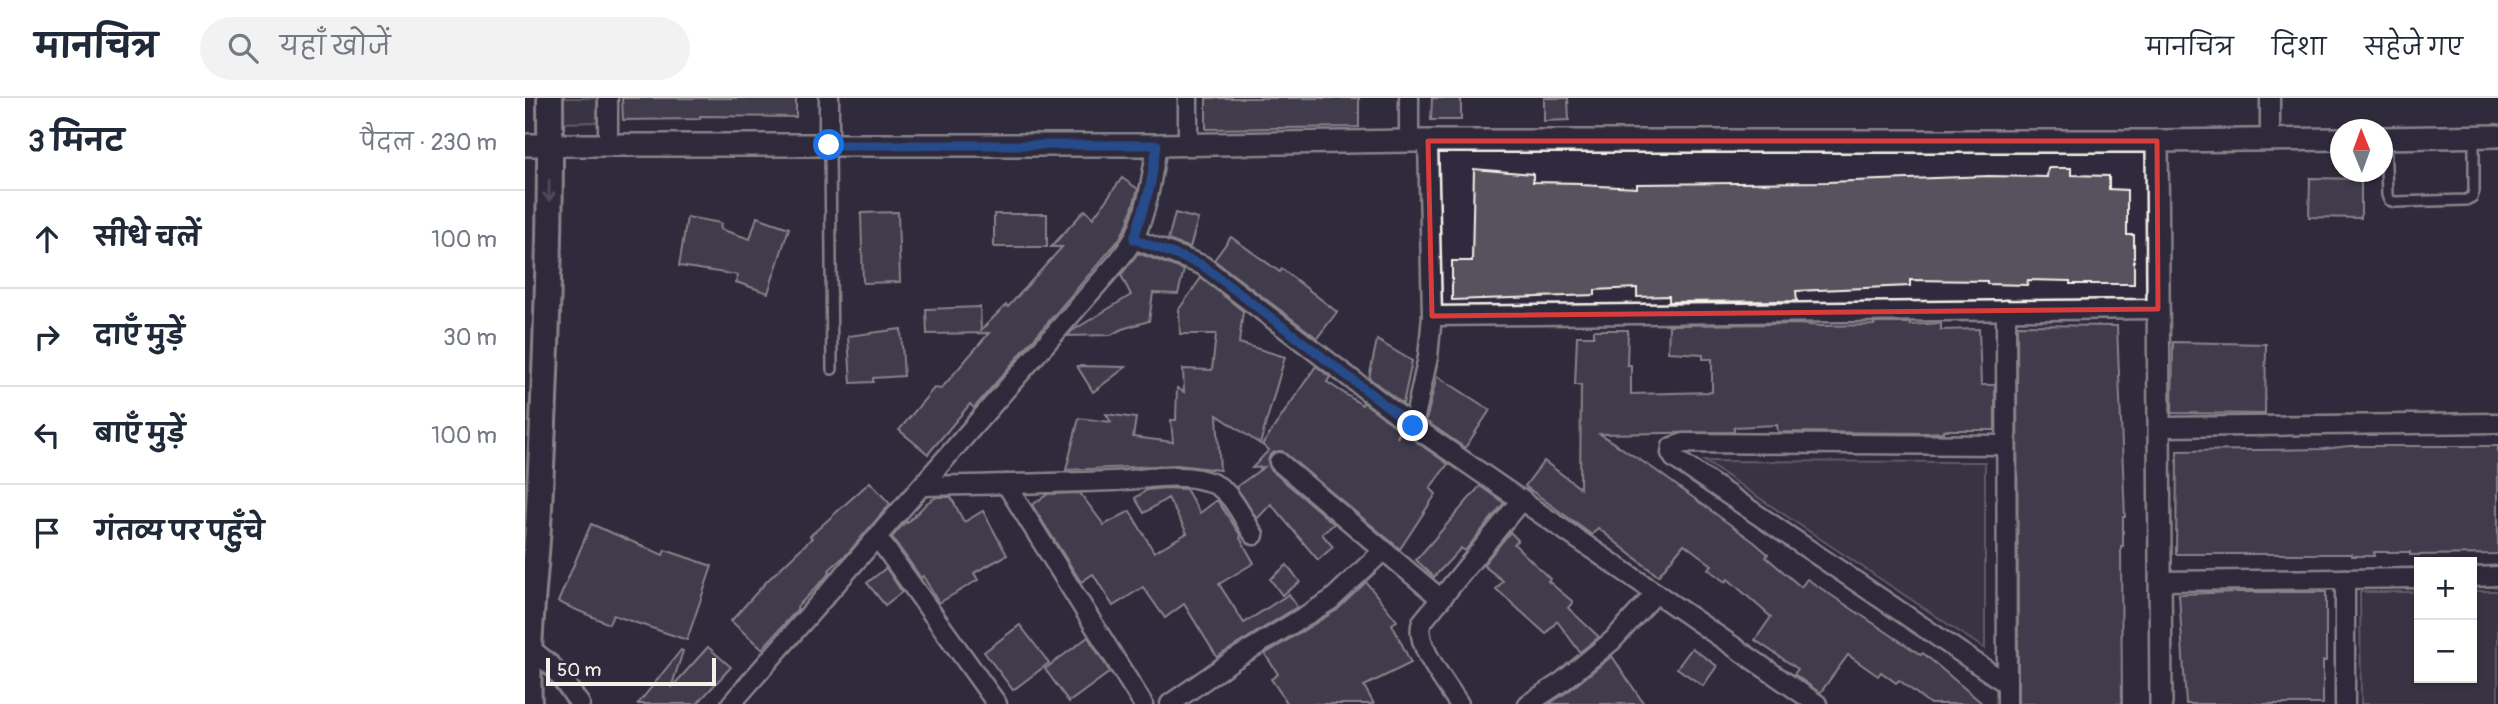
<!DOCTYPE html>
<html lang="hi">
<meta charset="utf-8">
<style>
body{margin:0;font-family:Pangolin,"Playpen Sans Deva",sans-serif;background:#f2f2f3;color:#1f2937}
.controls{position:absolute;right:21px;bottom:21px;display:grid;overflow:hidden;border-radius:0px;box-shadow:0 2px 5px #0004}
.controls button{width:63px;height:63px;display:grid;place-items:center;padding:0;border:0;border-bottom:2px solid #e0e1e3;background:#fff;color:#1f2937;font:35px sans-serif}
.compass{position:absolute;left:1805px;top:21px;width:63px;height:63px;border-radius:50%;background:#fff;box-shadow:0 2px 5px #0004;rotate:359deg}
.scale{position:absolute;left:21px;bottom:18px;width:170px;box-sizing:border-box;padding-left:7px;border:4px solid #f4f1e8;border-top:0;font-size:19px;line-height:24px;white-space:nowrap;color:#f4f1e8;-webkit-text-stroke:5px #2f2a3d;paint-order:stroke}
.stop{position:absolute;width:21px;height:21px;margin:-16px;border:5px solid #1a73e8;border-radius:50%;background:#fff}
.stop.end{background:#1a73e8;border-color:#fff;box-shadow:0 2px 7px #0008}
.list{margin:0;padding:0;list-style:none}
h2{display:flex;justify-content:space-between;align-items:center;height:91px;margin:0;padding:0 28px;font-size:30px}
h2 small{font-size:23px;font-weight:400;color:#747a83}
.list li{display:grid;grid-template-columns:46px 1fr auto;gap:21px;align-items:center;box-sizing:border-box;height:98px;padding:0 28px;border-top:2px solid #e0e1e3}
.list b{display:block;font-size:26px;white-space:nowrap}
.list em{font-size:23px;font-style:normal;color:#747a83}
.icon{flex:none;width:38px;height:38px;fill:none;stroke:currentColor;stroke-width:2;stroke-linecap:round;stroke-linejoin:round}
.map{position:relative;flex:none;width:1973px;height:606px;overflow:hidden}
header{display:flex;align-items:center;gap:42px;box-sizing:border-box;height:98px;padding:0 35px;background:#fff;border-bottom:2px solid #e0e1e3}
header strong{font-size:33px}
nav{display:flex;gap:38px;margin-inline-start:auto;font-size:24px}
.search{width:490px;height:63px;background:#f2f2f3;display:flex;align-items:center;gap:18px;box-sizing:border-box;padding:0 24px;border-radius:38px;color:#747a83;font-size:26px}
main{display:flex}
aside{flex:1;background:#fff}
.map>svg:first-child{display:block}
.green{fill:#454050;stroke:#9c989c;stroke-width:2}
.building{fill:#56525f;stroke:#f4f1e8;stroke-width:2}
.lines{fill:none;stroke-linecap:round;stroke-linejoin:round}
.service-casing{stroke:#f4f1e8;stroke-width:14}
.minor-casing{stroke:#f4f1e8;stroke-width:23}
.tertiary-casing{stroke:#f4f1e8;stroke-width:26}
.secondary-casing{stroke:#f4f1e8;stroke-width:30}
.service{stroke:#2f2a3d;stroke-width:9}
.minor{stroke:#2f2a3d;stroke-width:18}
.tertiary{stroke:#2f2a3d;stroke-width:21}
.secondary{stroke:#2f2a3d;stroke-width:24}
.oneway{stroke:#747079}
.route{stroke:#1a73e8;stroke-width:9}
.marked{fill:none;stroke:#d93c3b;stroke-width:5;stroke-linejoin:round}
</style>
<header>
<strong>मानचित्र</strong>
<div class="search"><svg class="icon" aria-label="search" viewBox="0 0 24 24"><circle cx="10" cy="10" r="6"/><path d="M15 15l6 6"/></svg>यहाँ खोजें</div>
<nav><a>मानचित्र</a><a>दिशा</a><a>सहेजे गए</a></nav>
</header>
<main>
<aside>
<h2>3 मिनट<small>पैदल · 230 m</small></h2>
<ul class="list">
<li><svg class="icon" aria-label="ahead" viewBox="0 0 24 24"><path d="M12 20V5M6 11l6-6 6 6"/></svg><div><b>सीधे चलें</b></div><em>100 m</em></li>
<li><svg class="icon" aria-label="right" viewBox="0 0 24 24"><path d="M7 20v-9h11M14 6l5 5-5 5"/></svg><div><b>दाएँ मुड़ें</b></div><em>30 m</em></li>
<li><svg class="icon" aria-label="left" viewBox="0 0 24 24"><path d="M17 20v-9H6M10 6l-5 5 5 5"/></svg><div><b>बाएँ मुड़ें</b></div><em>100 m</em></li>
<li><svg class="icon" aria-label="arrive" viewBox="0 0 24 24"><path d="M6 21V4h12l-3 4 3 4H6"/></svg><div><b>गंतव्य पर पहुँचे</b></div></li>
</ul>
</aside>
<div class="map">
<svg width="1973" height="606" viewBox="0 0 1973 606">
<rect width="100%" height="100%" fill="#2f2a3d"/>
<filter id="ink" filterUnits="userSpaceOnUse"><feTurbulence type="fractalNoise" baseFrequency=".0143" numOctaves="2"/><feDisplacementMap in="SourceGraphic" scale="14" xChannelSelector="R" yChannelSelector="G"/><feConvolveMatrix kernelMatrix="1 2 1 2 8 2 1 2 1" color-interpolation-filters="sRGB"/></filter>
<g filter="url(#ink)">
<g class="green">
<polygon points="39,0 72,0 72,24 39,25"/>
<polygon points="1179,363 1460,364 1460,551"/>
<polygon points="1947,493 1973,493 1973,606 1836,606 1835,494 1894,494 1894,580 1947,580"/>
</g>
<g class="building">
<polygon points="97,0 271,0 271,19 175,18 175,21 98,22"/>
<polygon points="681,0 834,0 834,29 681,31"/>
<polygon points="907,0 936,0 936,22 906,22"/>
<polygon points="1019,0 1043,0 1044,22 1019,23"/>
<polygon points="1523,70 1546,70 1546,77 1584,78 1584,91 1602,92 1602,137 1609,137 1609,186 1545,186 1545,183 1503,182 1502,187 1462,186 1462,183 1385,182 1385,188 1271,193 1272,203 1144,204 1144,198 1112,199 1112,190 1070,192 1070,197 927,202 927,163 947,163 949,71 1008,76 1008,84 1056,85 1056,87 1112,90 1112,86 1302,84 1464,78 1522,79"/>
<polygon points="597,80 613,91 603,125 594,142 449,310 445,306 403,356 374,332 409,290 416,291 464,235 402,236 401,211 455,209 456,232 481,207 483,209 537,149 526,149 560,112 568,120"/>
<polygon points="1785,80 1836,81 1836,120 1784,119"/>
<polygon points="373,114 375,184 338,185 336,115"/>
<polygon points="650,115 673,121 665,150 643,142"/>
<rect x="469" y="116" width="53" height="33"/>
<polygon points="162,119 196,125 195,131 225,141 232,119 264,130 243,195 211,184 213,177 154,168"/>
<polygon points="706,139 755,174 757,171 812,214 792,240 689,162"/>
<polygon points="613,155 659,172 653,196 628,195 624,223 597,231 586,237 542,238 547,233 606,197 596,177"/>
<polygon points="676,180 718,213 714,245 760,259 735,346 692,317 695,372 652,367 541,372 554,320 586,324 581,316 611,320 608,339 648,344 646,322 651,322 652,290 659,294 658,271 687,272 691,236 655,236 654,211"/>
<polygon points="1349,225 1385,225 1385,227 1416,225 1416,232 1454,231 1456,287 1470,287 1470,332 1418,332 1418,334 1399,335 1253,334 1252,327 1209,329 1209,334 1075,336 1129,371 1229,444 1243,456 1241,459 1276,489 1282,481 1396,557 1398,555 1458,606 1405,606 1374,582 1371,585 1356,574 1353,578 1323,557 1295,595 1269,576 1273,571 1230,542 1246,519 1203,481 1200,484 1183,471 1187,467 1159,446 1133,478 1073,430 1067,437 1000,388 1019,363 1055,390 1056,287 1050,287 1052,238 1069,238 1069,232 1103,232 1102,267 1106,267 1106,296 1187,294 1187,261 1178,261 1178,256 1143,254 1144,227 1272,226 1297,228 1349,227"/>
<polygon points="1492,227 1592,228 1600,419 1598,419 1598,448 1596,448 1597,606 1493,606"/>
<polygon points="376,231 379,278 348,280 348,284 326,285 323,238"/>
<polygon points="852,242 887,263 878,306 844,280"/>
<polygon points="1648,244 1741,246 1740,316 1647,315"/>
<polygon points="552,268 601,269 568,294"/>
<polygon points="791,268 805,279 802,284 837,307 838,304 874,331 872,340 876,333 923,366 905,390 911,396 875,451 757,353 750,354 745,357 743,363 746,372 809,426 797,436 808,449 793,462 746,406 732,421 711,389 739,369 727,370 744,352 737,347"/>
<polygon points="912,278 965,312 940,350 901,323"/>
<polygon points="1824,348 1973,348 1973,456 1885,457 1885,454 1849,454 1849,458 1826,458 1826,456 1651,456 1652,353 1799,351"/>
<polygon points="345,384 365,406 323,455 304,472 306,474 272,509 273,511 237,551 206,523 242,483 287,440 285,438"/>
<polygon points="955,388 979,405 940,453 936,450 909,479 891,462"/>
<polygon points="640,390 661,391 675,415 692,402 716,438 715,440 729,465 694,486 719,525 764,496 772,509 692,559 659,506 640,520 618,489 588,508 568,476 556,484 507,407 523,396 555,395 579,427 605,413 629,454 662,435 643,400 619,415 610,400 622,392"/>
<polygon points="412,399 426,399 439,424 458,413 482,457 449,475 453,482 414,505 398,478 396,480 367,439 381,423 382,425 403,404"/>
<polygon points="66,426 138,457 140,452 187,468 162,542 88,517 84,526 33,504"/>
<polygon points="985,434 993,442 989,446 1025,481 1023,483 1048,504 1043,510 1074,539 1055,554 1032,523 1021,536 971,491 978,483 958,467"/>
<polygon points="762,467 775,484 757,497 745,481"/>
<polygon points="361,470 377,494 360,507 342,485"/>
<polygon points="841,484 872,523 867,526 886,565 839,588 849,606 763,606 746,581 753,576 740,556 812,512"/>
<polygon points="1715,494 1801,494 1801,563 1798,563 1798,606 1661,606 1654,496"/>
<polygon points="495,527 524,565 488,592 459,554"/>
<polygon points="563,539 585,574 544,604 520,571"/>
<polygon points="183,549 206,569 172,606 113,606 156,552 158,553 146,590"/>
<polygon points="1167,550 1192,568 1178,588 1152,570"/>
<polygon points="1087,558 1119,606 1024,606 1045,592"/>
</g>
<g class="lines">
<defs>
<g id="service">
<polyline points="1860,40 1862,97 1864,102 1870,104 1941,102 1947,99 1949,93 1949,39"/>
<polyline points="305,48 307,271"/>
</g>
<g id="minor">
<polyline points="304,0 304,46"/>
<polyline points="1745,0 1745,41"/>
<polyline points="884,43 884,0"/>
<polyline points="663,45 663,0"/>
<polyline points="83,47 83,0"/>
<polyline points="609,141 677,167 888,328 1292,606"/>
<polyline points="1481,212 1482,606"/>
<polyline points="907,218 1633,211"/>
<polyline points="888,328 903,259 907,218 903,43"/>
<polyline points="1635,329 1973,325"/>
<polyline points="1481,347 1159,345 1147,349 1146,355 1149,360 1482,586"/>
<polyline points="754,364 916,501"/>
<polyline points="481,386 618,606"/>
<path d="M399 388C462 387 525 385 588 383 620 382 659 372 689 386 707 394 718 421 729 437"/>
<polyline points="353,440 472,606"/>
<polyline points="1947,479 1973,478"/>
<polyline points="1820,481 1820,606"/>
<polyline points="1636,483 1894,480"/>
<polyline points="0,546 27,568 55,606"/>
<path d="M206 606 593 163C599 155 605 148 609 140 623 111 627 78 632 47"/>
<polyline points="645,606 708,562 806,502 859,452"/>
<path d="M934 606C922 586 888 546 897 524L997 401"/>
<polyline points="1003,606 1038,583 1087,543 1131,495"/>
</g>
<g id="tertiary">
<polyline points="1857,40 1973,38"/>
<polyline points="1632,43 1636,606"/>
<polyline points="0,47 632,47 884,43 1632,43 1815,41"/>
</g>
<path id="secondary" d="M4 606C1 540 11 475 14 410 21 273 26 136 25 0"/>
</defs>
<use href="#service" class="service-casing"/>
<use href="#minor" class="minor-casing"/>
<use href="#tertiary" class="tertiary-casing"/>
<use href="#secondary" class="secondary-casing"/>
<use href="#service" class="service"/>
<use href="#minor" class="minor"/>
<use href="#tertiary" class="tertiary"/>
<use href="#secondary" class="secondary"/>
</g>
<defs><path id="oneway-shaft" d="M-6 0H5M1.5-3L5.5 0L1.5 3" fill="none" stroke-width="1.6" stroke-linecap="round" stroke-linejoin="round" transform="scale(1.75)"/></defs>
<use class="oneway" href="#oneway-shaft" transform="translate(24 93) rotate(91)"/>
</g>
<g class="lines" filter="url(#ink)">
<polyline class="route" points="304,47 632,47 625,89 609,141 677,167 888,328"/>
</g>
<path d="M0 0H1973V606H0ZM903 43H1632L1633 211 907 218Z" fill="#2f2a3d" fill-opacity=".55" fill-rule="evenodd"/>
<path class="marked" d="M903 43H1632L1633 211 907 218Z"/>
</svg>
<div class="controls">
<button>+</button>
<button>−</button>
</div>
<svg class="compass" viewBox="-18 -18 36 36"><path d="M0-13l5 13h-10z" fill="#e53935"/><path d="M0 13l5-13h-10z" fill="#747a83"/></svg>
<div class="scale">50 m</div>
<div class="stop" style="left:304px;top:47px"></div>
<div class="stop end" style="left:888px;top:328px"></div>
</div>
</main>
